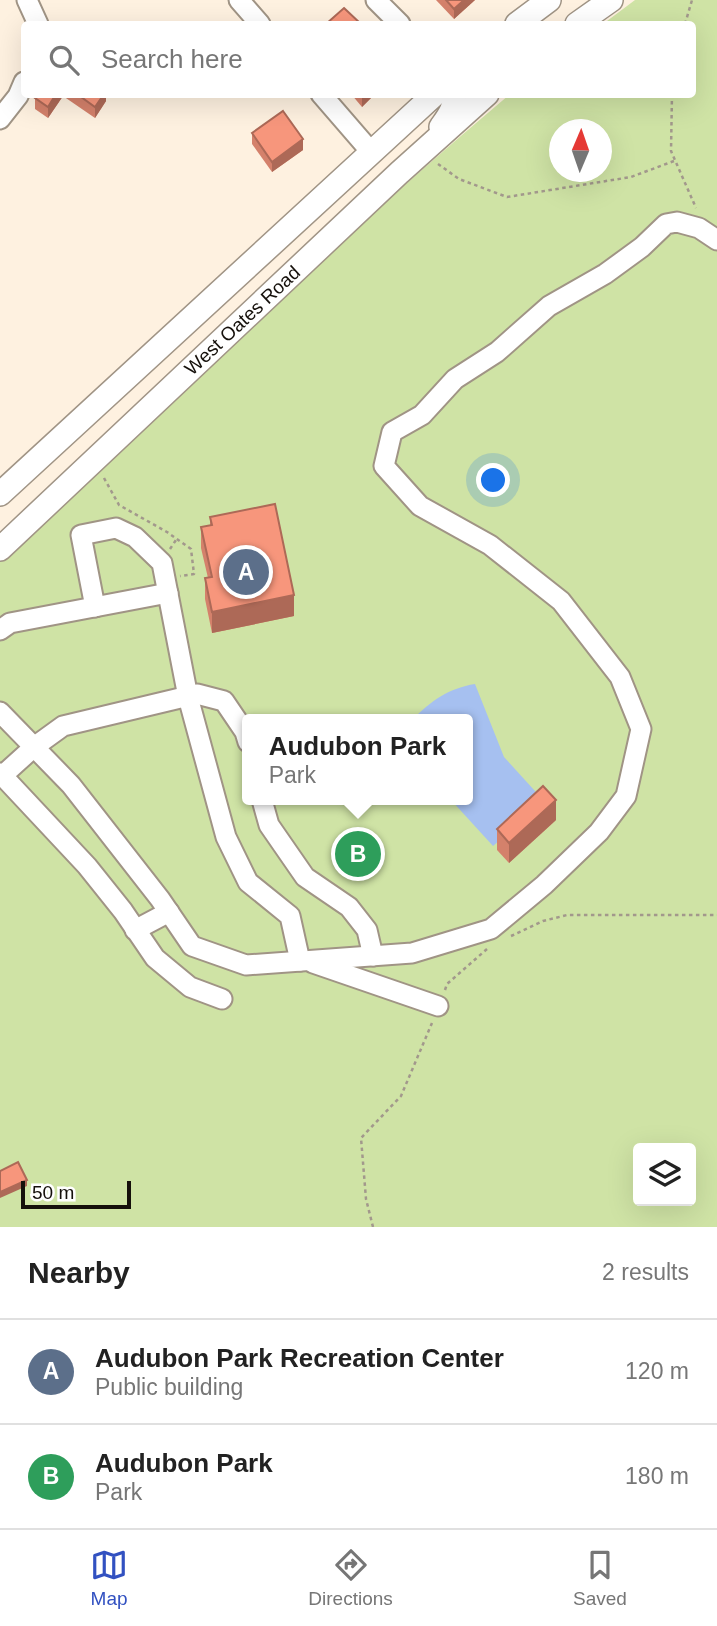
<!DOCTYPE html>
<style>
body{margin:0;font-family:Arial,sans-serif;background:#f2f2f2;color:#222}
.controls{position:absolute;right:21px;bottom:21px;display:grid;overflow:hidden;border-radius:7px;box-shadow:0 7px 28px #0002}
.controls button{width:63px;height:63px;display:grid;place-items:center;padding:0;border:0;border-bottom:2px solid #e0e0e0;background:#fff;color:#222;font:35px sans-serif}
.compass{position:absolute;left:549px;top:119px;width:63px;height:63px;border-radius:50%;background:#fff;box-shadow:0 7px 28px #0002;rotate:2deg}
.scale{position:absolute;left:21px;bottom:18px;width:110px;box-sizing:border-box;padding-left:7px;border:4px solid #15100b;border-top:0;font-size:19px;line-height:24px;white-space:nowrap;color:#15100b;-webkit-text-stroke:5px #fff;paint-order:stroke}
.you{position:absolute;left:494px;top:481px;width:24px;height:24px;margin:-18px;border:5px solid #fff;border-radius:50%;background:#1a73e8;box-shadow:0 0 0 10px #1a73e833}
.badge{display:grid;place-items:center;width:46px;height:46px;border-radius:50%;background:#3251c1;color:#fff;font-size:23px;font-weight:700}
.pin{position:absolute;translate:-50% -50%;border:4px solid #fff;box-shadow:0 2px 7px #0006}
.popup{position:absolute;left:242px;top:714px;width:231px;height:91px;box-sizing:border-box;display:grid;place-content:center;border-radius:7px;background:#fff;filter:drop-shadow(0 2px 5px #0005);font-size:23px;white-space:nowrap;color:#767676}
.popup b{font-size:26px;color:#222}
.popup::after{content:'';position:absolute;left:50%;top:100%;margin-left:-14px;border:14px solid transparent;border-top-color:#fff}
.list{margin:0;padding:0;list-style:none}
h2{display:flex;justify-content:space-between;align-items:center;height:91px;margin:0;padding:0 28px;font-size:30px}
h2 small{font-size:23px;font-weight:400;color:#767676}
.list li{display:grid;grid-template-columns:46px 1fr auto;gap:21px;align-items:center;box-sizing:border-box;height:105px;padding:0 28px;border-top:2px solid #e0e0e0}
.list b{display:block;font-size:26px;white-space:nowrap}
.list p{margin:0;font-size:23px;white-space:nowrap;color:#767676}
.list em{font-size:23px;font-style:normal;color:#767676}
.icon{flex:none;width:38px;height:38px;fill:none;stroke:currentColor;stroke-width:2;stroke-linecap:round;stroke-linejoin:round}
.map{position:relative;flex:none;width:717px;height:1227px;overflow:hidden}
.search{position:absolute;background:#fff;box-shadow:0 7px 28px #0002;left:21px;right:21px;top:21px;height:77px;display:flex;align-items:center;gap:18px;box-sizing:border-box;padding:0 24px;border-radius:7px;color:#767676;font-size:26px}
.sheet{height:301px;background:#fff}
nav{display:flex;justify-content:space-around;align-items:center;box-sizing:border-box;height:98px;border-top:2px solid #e0e0e0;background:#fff;font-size:19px;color:#767676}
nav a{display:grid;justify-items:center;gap:4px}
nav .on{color:#3251c1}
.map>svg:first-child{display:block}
.green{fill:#cfe3a5;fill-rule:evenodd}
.water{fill:#a6c0f0}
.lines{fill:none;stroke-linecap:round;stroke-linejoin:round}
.minor-casing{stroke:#a09485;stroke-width:23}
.major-casing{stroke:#a09485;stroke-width:26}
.path{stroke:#a2988c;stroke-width:2.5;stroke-dasharray:3.5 3.5;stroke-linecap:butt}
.minor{stroke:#fff;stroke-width:19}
.major{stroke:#fff;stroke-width:23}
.wall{fill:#d4816b}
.shaded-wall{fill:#ad6957}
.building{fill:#f7967c;stroke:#ad6957;stroke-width:2}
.labels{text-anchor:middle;stroke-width:5;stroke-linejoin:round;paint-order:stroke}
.street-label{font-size:19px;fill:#15100b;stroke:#fff}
</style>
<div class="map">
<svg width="717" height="1227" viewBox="0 0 717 1227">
<rect width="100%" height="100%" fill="#fef1e0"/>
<path class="green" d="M635 0H717V1227H0V560C168 404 333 243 509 95L692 94V24H603ZM560 130H602V172H560ZM248 719H468V800H248ZM638 1148H691V1201H638Z"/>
<path class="water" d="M475 684 504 757 545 802 493 846 451 800H468V719H413C431 701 449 688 475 684Z"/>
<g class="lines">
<defs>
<g id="minor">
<polyline points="27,0 38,24"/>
<polyline points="239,0 260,24"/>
<polyline points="376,0 400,24"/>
<polyline points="321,94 372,153"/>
<polyline points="0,119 18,96 24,82"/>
<polyline points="95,607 81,535 116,528 135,537 162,563 188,697 226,837 248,882 290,916 300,961"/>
<polyline points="0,630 10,623 168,593"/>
<polyline points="0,712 71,785 160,899 192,946 246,965 412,953 491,929 544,885 599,832 626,796 641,729 620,677 561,601 490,545 420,506 384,466 392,432 422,415 455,379 497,352 549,306 605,274 642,247 666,224 677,222 699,228 717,240"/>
<polyline points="0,773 87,866 123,911 155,958 190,987 222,999"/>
<polyline points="2,776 34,747 63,726 197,694 224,701 245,732 248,742"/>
<polyline points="262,800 269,825 305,877 349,907 367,930 373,956"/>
<polyline points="135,930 169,912"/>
<polyline points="313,963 438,1006"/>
</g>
<g id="major">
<polyline points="517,24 549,0"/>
<polyline points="577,24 611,0"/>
<path d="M441 127C448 117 456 107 454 94"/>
<polyline points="0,494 435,94"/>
<polyline points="0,549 399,173 487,94"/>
</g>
</defs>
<use href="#minor" class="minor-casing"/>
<use href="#major" class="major-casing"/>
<g class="path">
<polyline points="685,24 692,0"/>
<polyline points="672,94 671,151 696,208"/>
<polyline points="438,164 459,179 507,197 631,177 674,161"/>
<polyline points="104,478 119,505 167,532 191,549 194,574 180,576"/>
<polyline points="170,549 176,540"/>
<polyline points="511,936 543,921 567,915 717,915"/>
<polyline points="445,990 447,984 487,949"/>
<polyline points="373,1227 366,1199 361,1138 401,1096 432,1023"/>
</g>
<use href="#minor" class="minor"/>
<use href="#major" class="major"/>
</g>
<g class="wall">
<polygon points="436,0 475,0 454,19"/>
<polygon points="38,94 106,94 106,101 95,118 63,96 48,118 35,109 35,98"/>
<polygon points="351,94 375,94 362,107"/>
<polygon points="252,133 303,150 272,172 252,144"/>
<polygon points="210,517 294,616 212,633 205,599 205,578 208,578 201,548 201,527 210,526"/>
<polygon points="556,820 509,863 497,850 497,829"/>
</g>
<g class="shaded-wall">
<polygon points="464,0 475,0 454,19 454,9"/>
<polygon points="56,94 63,94 63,96 48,118 48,107"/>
<polygon points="104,94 106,94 106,101 95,118 95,107"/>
<polygon points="364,94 375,94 362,107 362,96"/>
<polygon points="303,139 303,150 272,172 272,162"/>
<polygon points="294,595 294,616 212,633 212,612"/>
<polygon points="556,800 556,820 509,863 509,843"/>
<polygon points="27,1180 27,1186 0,1198 0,1192"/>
</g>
<g class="building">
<polygon points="446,0 464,0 454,9"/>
<polygon points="344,8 361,24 326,24"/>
<polygon points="38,94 56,94 48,107 35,98"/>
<polygon points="77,94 104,94 95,107"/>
<polygon points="283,111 303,139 272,162 252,133"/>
<polygon points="275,504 294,595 212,612 205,578 212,577 201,527 212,525 210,517"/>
<polygon points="543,786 556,800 509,843 497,829"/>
<polygon points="18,1162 27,1180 0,1192 0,1171"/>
</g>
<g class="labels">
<g class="street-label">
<text transform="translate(242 320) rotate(-43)" y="7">West Oates Road</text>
</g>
</g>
</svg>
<div class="controls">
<button><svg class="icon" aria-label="layers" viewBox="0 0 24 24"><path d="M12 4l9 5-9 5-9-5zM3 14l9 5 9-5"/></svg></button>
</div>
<svg class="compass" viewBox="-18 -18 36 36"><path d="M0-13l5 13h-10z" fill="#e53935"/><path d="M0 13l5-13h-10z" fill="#767676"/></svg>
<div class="scale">50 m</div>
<div class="you"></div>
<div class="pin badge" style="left:246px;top:572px;background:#5c6f8a">A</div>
<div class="pin badge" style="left:358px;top:854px;background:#2e9e5b">B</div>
<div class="popup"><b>Audubon Park</b>Park</div>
<div class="search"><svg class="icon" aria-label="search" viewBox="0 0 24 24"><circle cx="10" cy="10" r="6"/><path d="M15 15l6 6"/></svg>Search here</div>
</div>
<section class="sheet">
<h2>Nearby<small>2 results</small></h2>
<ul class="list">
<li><span class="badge" style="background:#5c6f8a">A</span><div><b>Audubon Park Recreation Center</b><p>Public building</p></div><em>120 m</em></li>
<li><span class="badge" style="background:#2e9e5b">B</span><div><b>Audubon Park</b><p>Park</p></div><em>180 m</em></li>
</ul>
</section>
<nav>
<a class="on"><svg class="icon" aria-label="map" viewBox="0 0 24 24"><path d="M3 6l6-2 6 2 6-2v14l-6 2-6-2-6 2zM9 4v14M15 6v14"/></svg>Map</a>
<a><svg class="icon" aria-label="directions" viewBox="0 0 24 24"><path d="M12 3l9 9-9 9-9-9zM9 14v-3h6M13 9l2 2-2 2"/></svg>Directions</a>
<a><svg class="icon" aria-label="saved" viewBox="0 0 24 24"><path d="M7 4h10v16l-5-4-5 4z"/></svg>Saved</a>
</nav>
